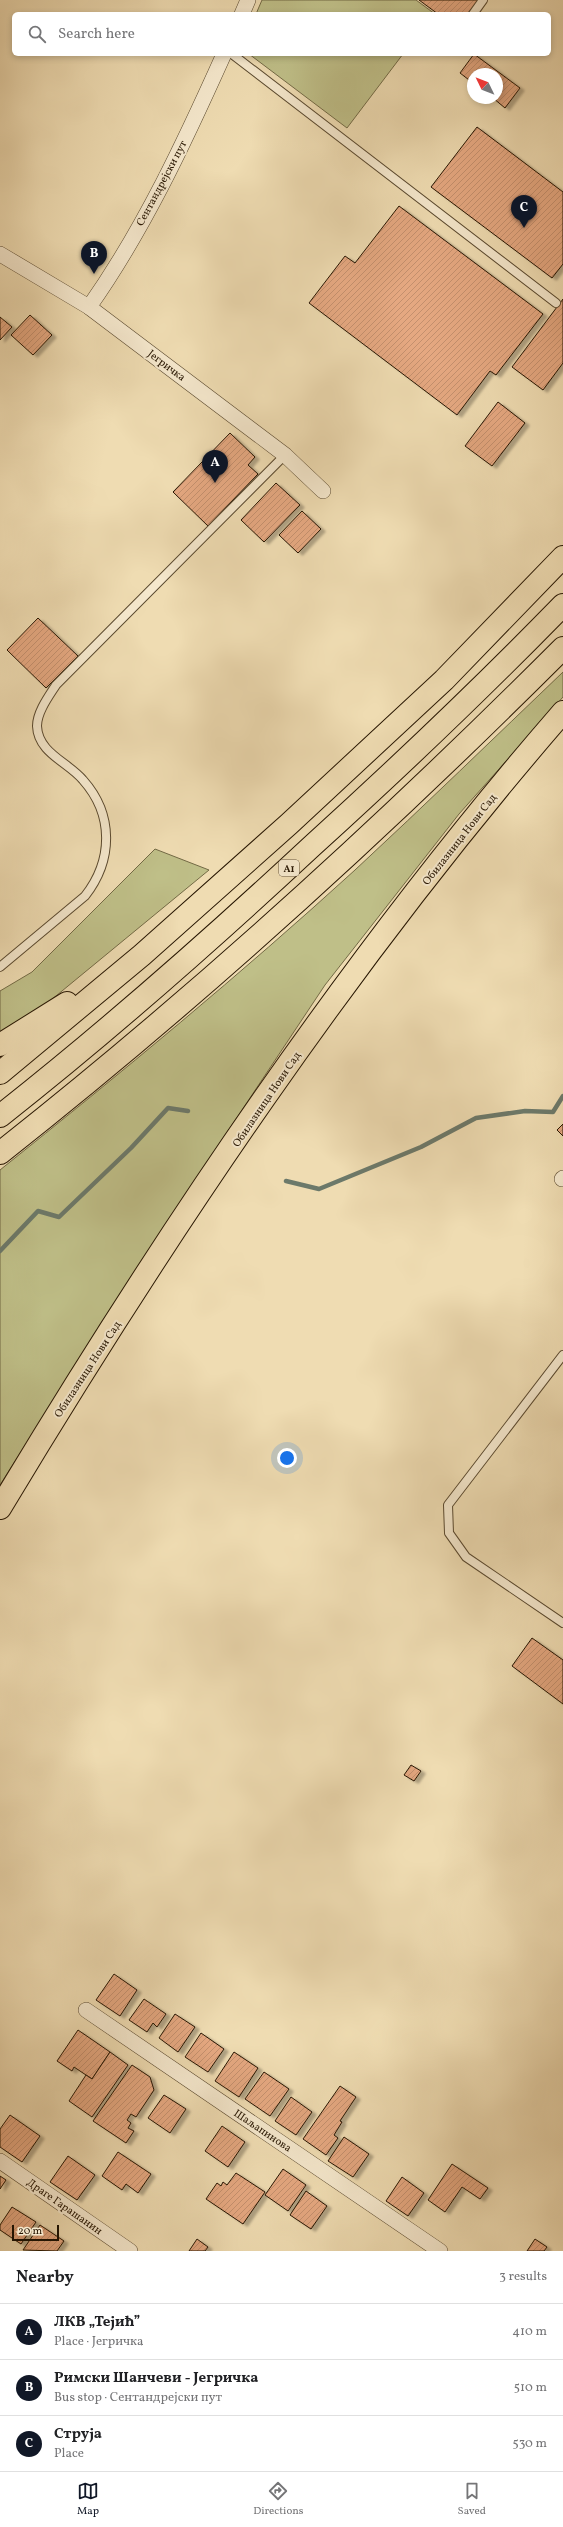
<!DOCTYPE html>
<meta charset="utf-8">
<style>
body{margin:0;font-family:Vollkorn,serif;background:#f2f2f2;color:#202124}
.compass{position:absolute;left:467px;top:68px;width:36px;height:36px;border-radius:50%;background:#fff;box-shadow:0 2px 6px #0003;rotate:313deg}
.scale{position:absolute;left:12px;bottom:10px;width:47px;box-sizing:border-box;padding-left:4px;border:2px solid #271602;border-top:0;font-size:11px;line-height:14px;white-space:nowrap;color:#271602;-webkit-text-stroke:3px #f5e8cd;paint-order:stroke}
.you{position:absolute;left:287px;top:1458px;width:14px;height:14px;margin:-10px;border:3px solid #fff;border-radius:50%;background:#1a73e8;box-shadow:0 0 0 6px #1a73e833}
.badge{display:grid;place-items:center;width:26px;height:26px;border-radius:50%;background:#111827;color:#fff;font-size:13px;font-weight:700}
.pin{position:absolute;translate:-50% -33px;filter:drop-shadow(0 1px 2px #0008)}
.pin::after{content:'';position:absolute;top:21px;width:14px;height:12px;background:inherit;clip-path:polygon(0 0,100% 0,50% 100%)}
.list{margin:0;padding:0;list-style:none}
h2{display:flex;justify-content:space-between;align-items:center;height:52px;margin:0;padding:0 16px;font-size:17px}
h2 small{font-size:13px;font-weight:400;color:#757577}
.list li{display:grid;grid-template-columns:26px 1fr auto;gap:12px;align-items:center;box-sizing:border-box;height:56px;padding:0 16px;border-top:1px solid #e0e0e0}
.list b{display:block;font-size:15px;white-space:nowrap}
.list p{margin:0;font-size:13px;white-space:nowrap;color:#757577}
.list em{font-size:13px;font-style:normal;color:#757577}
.icon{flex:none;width:22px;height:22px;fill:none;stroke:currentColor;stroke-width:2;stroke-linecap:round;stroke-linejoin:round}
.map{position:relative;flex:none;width:563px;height:2251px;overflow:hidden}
.search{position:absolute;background:#fff;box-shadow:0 2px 6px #0003;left:12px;right:12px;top:12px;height:44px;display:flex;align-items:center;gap:10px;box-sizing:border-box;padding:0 14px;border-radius:6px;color:#757577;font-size:15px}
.sheet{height:220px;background:#fff}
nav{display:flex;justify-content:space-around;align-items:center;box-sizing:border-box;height:56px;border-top:1px solid #e0e0e0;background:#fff;font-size:11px;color:#757577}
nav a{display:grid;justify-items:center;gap:2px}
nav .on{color:#111827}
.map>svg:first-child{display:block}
.grass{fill:#bfbf88;stroke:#736a45}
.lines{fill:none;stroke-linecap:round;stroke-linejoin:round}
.stream{stroke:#6c796a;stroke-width:4.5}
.building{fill:url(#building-hatch);stroke:#271602;filter:url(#shadow)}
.service-casing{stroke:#59482e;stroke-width:10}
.minor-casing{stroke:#59482e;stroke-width:16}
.primary-casing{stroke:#271602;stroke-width:24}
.motorway-casing{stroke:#271602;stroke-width:24}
.service{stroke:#f5e8cd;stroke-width:8}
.minor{stroke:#f5e8cd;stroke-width:15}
.primary{stroke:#efdcb2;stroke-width:22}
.motorway{stroke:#efdcb2;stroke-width:22}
.labels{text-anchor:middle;stroke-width:4;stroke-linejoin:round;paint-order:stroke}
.shield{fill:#f5e8cd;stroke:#65553f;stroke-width:1}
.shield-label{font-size:10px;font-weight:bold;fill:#271602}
.street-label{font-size:11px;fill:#271602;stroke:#f5e8cd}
</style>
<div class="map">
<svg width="563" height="2251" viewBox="0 0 563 2251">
<defs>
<pattern id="building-hatch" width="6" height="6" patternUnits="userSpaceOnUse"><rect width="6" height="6" fill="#e5a881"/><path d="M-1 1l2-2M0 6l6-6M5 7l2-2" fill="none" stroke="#c4906e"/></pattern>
<filter id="shadow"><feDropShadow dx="4.5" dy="2.5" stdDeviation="1" flood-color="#0004"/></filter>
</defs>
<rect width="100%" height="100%" fill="#efdcb2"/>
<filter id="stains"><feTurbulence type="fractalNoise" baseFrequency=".005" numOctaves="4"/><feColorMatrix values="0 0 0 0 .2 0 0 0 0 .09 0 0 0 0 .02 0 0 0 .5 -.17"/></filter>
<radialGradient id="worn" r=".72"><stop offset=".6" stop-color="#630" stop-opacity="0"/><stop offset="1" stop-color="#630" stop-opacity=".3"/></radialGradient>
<g class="grass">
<polygon points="262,0 416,0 435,14 256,14"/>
<polygon points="249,54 403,54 347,128"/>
<path d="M563 672V697L459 814 325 985 145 1256 0 1485V1170C121 1073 241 974 355 870 425 805 494 738 563 672Z"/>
<polygon points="155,849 209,870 0,1042 0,991 32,972"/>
</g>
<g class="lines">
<g class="stream">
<polyline points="286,1181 319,1189 421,1147 476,1118 525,1111 553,1112 563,1096"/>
<polyline points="0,1251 38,1211 59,1217 131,1148 168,1108 188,1111"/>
</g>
</g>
<g class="building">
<polygon points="419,0 479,0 468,14 438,14"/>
<polygon points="474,54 520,88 505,108 493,98 497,98 497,74 473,74 473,83 460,73"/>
<polygon points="477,127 563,192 563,264 552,278 431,187"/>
<polygon points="399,206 543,314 496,375 490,371 457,415 309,303 345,256 355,263"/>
<polygon points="563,299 563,363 543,390 512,367"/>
<polygon points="30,315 52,335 33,355 11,335"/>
<polygon points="0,317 12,327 0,340"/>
<polygon points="498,402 525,423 492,466 465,446"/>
<polygon points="230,433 255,457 248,465 258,474 208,526 173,492"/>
<polygon points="276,483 300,505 264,542 241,520"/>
<polygon points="302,511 321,529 298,553 279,535"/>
<polygon points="38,618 78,656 46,688 7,650"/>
<polygon points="563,1124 563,1136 557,1130"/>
<polygon points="532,1638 563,1660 563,1704 512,1666"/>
<polygon points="411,1765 421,1771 414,1781 404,1775"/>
<polygon points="114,1974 137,1990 120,2016 96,2000"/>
<polygon points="144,1999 166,2014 157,2027 153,2023 147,2032 129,2020"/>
<polygon points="175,2014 195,2027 178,2052 159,2038"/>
<polygon points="78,2030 110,2052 92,2079 74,2067 72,2071 57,2061"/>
<polygon points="201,2033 224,2049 208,2072 185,2057"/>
<polygon points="110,2052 128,2065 92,2117 69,2101 86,2075 92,2079"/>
<polygon points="234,2052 258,2068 239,2097 215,2081"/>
<polygon points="132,2065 150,2077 154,2090 136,2117 131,2114 127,2120 131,2123 128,2128 134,2131 126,2143 93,2121"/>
<polygon points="264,2072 289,2089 270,2116 245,2099"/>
<polygon points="340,2086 356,2097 340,2121 342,2122 334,2135 338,2138 326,2155 303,2139"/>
<polygon points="164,2095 186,2109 170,2133 148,2118"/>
<polygon points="291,2097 312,2112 296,2135 275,2121"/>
<polygon points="10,2115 40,2136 22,2162 0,2147 0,2129"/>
<polygon points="222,2126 245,2142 228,2167 205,2151"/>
<polygon points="344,2137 369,2154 353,2177 328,2161"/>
<polygon points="118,2152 151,2174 138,2193 126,2184 122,2190 102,2176"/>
<polygon points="68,2156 95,2175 77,2200 50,2182"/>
<polygon points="452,2164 488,2188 480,2199 462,2187 445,2212 428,2200"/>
<polygon points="283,2169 306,2185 288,2211 265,2195"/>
<polygon points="236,2173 265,2192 243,2224 206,2199 217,2183 221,2186 223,2182 227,2185"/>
<polygon points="0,2176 6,2180 0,2189"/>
<polygon points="402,2177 424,2193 408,2216 386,2201"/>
<polygon points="306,2191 327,2206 311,2229 290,2215"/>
<polygon points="12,2207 36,2222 21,2244 0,2230 0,2225"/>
<polygon points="40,2225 64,2241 57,2251 23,2250"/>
<polygon points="197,2239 208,2247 205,2251 189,2251"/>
<polygon points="535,2239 547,2247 544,2251 527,2251"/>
</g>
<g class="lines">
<defs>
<g id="service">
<polyline points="473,14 483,0"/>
<polyline points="232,54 556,303"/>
<path d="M0 967 85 896C113 860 114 815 83 780 68 762 38 753 37 726 37 712 49 696 56 685L285 455"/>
<polyline points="563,1355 448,1505 449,1533 466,1557 563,1623"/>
</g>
<g id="minor">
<polyline points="242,14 248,0"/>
<polyline points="0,254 89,307 285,455 323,491"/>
<path d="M89 307C144 229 185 141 224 54"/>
<polyline points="562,1179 563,1178"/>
<polyline points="86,2010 440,2251"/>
<polyline points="0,2161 130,2251"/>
</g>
<g id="primary">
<polyline points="0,1045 67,1003"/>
<polyline points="0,1073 142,955 289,824 444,680 563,557"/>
<path d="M0 1508C166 1232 352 955 563 712"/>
</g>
<g id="motorway">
<path d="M0 1116C108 1031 211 940 312 846 398 768 482 688 563 605"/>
<path d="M0 1153C198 997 385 826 563 648"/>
</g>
</defs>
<use href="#service" class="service-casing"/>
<use href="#minor" class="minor-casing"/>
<use href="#primary" class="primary-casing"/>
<use href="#motorway" class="motorway-casing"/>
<use href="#service" class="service"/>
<use href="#minor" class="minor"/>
<use href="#primary" class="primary"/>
<use href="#motorway" class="motorway"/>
</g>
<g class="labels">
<rect class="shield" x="279" y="860" width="20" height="16" rx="3"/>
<g class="shield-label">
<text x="289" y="872">A1</text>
</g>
<g class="street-label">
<text transform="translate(161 183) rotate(-62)" y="4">Сентандрејски пут</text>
<text transform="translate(167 365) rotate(37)" y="4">Јегричка</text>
<text transform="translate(459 839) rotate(-52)" y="4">Обилазница Нови Сад</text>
<text transform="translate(266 1099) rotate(-56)" y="4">Обилазница Нови Сад</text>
<text transform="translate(87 1369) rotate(-57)" y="4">Обилазница Нови Сад</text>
<text transform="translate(263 2130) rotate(34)" y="4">Шаљапинова</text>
<text transform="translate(65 2206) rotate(35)" y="4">Драге Гарашанин</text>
</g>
</g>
<rect width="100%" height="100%" filter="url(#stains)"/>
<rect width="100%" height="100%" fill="url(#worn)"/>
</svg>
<svg class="compass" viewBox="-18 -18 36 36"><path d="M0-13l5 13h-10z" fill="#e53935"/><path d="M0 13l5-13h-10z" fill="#757577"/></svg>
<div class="scale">20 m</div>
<div class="you"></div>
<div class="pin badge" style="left:215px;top:483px">A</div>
<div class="pin badge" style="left:94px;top:274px">B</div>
<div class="pin badge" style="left:524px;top:228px">C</div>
<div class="search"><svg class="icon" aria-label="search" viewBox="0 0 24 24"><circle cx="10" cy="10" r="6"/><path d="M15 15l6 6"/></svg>Search here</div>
</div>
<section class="sheet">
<h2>Nearby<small>3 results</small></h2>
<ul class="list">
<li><span class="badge">A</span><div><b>ЛКВ „Тејић”</b><p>Place · Јегричка</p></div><em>410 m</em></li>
<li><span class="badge">B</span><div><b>Римски Шанчеви - Јегричка</b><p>Bus stop · Сентандрејски пут</p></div><em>510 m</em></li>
<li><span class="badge">C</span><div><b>Струја</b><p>Place</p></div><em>530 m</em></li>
</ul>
</section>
<nav>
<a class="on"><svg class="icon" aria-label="map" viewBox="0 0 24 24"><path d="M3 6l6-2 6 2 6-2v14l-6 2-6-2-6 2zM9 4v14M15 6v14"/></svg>Map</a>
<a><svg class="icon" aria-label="directions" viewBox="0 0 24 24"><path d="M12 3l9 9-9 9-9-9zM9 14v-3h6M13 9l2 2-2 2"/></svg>Directions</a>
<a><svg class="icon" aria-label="saved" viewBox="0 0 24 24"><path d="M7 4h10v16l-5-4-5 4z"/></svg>Saved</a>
</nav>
